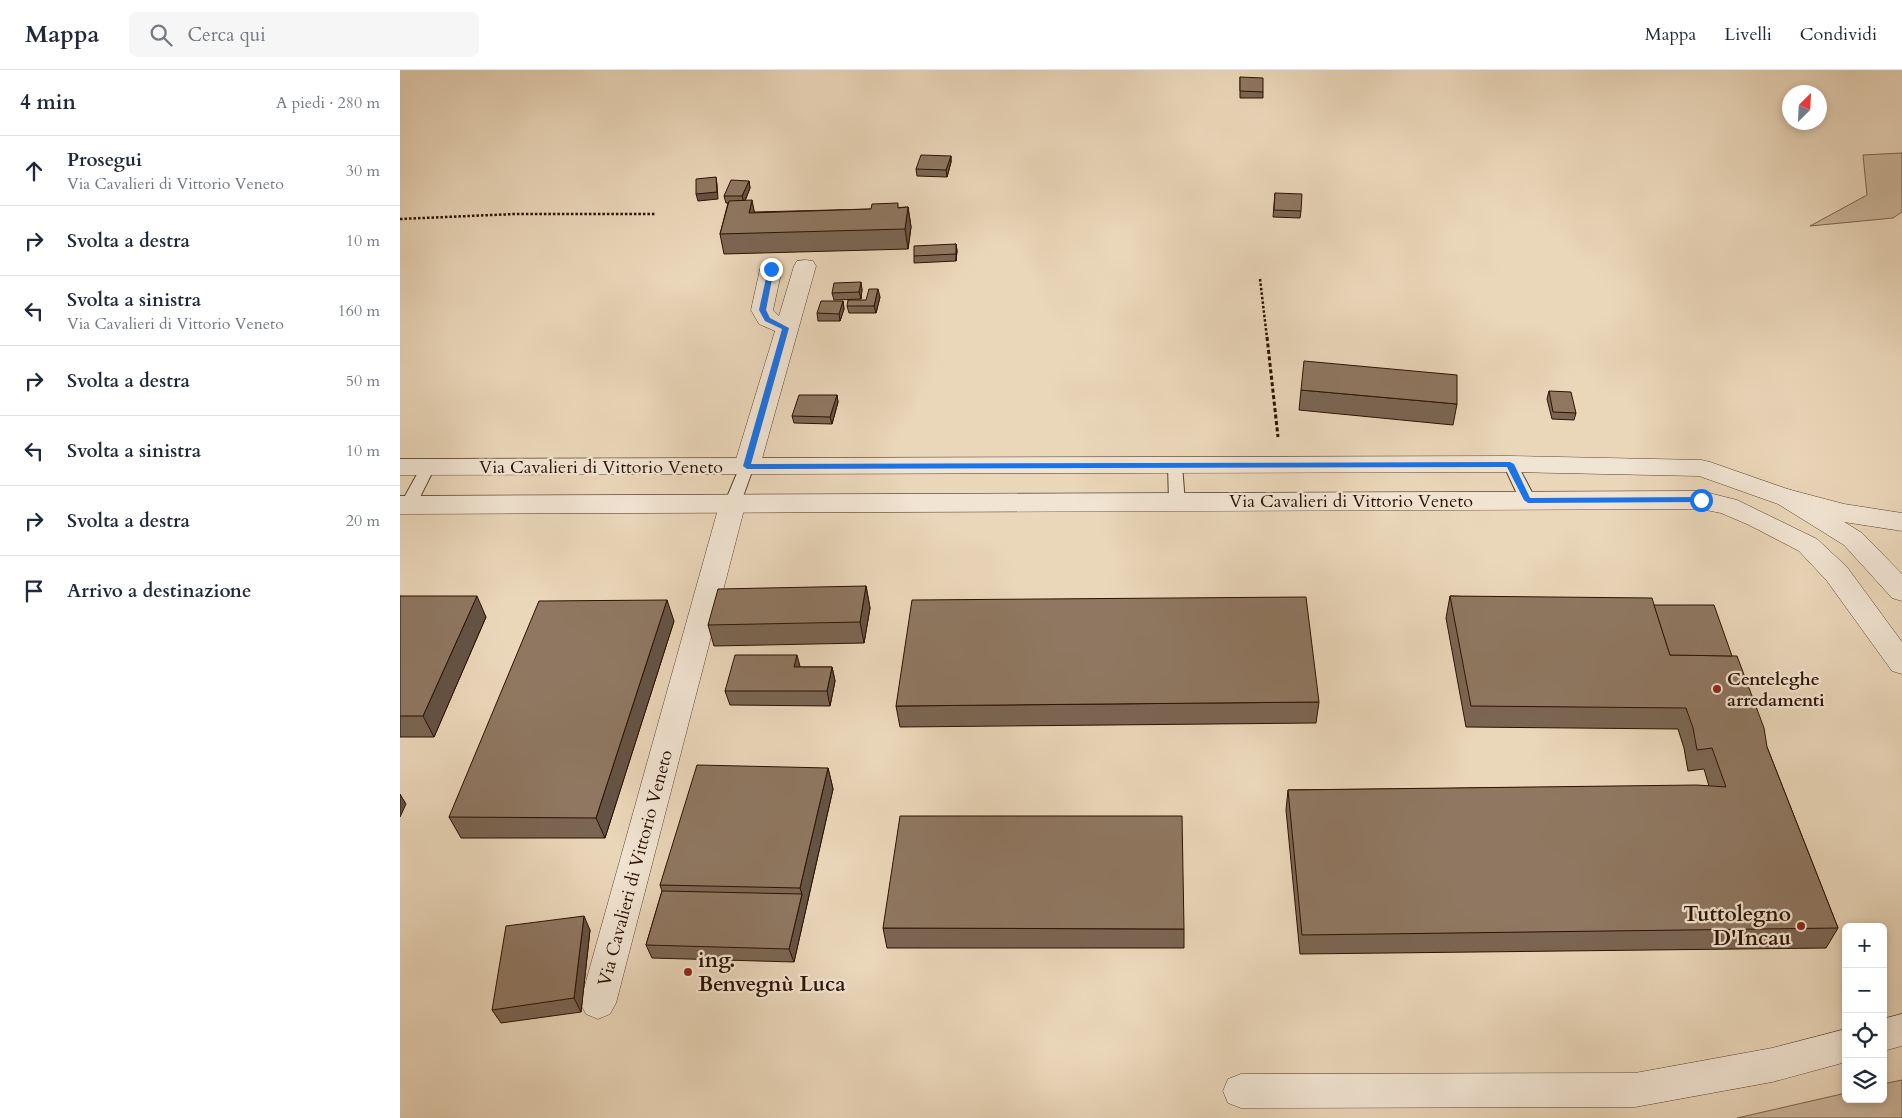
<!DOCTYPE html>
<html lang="it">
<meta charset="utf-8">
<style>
body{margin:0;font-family:Cardo,serif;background:#f6f6f7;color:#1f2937}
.controls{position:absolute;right:15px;bottom:15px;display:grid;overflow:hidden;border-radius:8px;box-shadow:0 2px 8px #0003}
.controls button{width:45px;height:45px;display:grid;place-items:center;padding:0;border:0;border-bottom:1px solid #e0e1e3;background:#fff;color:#1f2937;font:25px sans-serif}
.compass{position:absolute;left:1382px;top:15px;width:45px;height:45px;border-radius:50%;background:#fff;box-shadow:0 2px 8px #0003;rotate:24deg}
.stop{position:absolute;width:15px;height:15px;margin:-11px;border:4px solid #1a73e8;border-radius:50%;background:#fff}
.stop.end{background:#1a73e8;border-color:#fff;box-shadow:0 1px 5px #0008}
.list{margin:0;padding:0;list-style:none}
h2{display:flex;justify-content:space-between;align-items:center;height:65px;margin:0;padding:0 20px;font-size:21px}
h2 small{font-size:16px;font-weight:400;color:#747a83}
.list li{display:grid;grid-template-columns:32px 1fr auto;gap:15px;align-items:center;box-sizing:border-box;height:70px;padding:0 20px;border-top:1px solid #e0e1e3}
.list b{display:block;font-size:19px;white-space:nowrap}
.list p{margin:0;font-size:16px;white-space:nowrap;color:#747a83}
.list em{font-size:16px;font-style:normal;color:#747a83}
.icon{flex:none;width:28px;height:28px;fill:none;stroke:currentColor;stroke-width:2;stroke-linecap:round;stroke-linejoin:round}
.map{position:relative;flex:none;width:1502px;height:1048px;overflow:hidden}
header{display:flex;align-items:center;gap:30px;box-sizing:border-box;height:70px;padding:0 25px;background:#fff;border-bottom:1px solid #e0e1e3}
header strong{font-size:24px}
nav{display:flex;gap:28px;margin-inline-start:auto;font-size:18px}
.search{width:350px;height:45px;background:#f6f6f7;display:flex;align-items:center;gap:12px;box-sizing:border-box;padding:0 18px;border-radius:8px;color:#747a83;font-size:19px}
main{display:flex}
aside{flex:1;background:#fff}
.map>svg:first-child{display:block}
.green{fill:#cab59a;stroke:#7c634e}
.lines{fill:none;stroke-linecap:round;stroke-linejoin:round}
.service-casing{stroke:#5c422f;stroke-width:2}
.minor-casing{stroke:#5c422f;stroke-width:1}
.tertiary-casing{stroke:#5c422f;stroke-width:1}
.path-far1{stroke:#2d1101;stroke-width:2.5;stroke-dasharray:2.5 2;stroke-linecap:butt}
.path{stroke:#2d1101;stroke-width:3;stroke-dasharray:4 2.5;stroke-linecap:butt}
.service{fill:#f1e4d2;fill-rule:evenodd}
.minor{fill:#f1e4d2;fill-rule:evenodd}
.tertiary{fill:#f1e4d2;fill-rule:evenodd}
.wall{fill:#7b6653;stroke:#2d1101}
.shaded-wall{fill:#645344;stroke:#2d1101}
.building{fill:#8f7761;stroke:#2d1101}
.route{fill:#1a73e8}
.poi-dot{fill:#8f2418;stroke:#f1e4d2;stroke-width:2}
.labels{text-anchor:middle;stroke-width:4.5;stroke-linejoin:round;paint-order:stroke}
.street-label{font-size:18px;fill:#2d1101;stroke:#f1e4d2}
.poi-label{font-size:18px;font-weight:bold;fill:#2d1101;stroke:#f1e4d2;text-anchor:start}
.near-poi-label{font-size:21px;font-weight:bold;fill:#2d1101;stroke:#f1e4d2;text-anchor:end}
</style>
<header>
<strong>Mappa</strong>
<div class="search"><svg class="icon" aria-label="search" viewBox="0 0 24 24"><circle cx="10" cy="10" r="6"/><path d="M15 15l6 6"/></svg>Cerca qui</div>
<nav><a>Mappa</a><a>Livelli</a><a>Condividi</a></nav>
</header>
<main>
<aside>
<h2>4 min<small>A piedi · 280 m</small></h2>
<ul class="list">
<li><svg class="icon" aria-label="ahead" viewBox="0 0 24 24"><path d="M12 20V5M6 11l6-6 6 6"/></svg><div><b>Prosegui</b><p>Via Cavalieri di Vittorio Veneto</p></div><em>30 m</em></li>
<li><svg class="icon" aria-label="right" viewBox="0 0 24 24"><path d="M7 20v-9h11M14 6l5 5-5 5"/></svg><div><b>Svolta a destra</b></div><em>10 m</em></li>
<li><svg class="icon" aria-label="left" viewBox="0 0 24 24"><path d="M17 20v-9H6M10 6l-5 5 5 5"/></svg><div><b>Svolta a sinistra</b><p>Via Cavalieri di Vittorio Veneto</p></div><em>160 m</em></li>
<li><svg class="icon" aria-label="right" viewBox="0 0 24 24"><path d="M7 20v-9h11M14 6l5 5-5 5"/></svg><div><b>Svolta a destra</b></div><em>50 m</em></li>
<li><svg class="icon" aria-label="left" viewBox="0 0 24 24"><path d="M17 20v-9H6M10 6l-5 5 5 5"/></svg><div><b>Svolta a sinistra</b></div><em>10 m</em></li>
<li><svg class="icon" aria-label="right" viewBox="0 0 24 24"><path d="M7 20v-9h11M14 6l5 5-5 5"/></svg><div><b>Svolta a destra</b></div><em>20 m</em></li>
<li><svg class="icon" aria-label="arrive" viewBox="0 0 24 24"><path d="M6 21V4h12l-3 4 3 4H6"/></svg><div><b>Arrivo a destinazione</b></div></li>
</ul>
</aside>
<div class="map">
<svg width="1502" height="1048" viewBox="0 0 1502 1048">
<rect width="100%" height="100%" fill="#ead6b9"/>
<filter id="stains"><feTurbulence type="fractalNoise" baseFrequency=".004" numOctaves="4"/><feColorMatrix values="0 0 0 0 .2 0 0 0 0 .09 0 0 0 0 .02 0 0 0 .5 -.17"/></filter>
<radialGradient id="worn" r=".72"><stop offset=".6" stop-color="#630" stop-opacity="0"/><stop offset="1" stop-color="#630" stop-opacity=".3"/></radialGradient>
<g class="green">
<polygon points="1502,83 1502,142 1493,148 1410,156 1467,125 1463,85"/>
<polygon points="1502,1010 1502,1048 1337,1048 1446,1023 1446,1029 1483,1029 1483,1014"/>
</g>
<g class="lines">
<defs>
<g id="service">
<polygon points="1110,389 1115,391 1117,394 1136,430 1133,434 1123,434 1120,430 1103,394 1105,391"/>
<polygon points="347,391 352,393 354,396 341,432 338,436 328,436 325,432 340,396 342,393"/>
<polygon points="775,391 780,393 782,396 785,432 782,436 772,436 769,432 768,396 770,393"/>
<polygon points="28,392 33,394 35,397 16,435 13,439 3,439 0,435 21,397 23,394"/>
</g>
<g id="minor">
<polygon points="405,190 413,191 416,196 360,396 356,402 347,404 338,402 334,396 375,261 359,254 351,240 360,199 363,194 371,193 379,194 382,199 373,240 379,246 394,196 397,191"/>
<polygon points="1387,419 1444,434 1502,443 1502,461 1444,452 1378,434 1374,428 1378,422"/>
<polygon points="333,423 342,426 346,432 216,933 210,944 198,949 186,944 180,933 320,432 324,426"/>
<polygon points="1502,944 1502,976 1483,981 1483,949"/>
<polygon points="1446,959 1446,992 1372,1012 1235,1037 841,1038 828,1033 823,1021 828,1009 841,1004 1235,1003 1372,978"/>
</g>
<g id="tertiary">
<polygon points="1110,386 1301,390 1310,392 1396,422 1462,463 1502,504 1502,531 1492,528 1444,475 1378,434 1299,406 1110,402 0,405 0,389"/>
<polygon points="1301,421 1337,430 1417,469 1447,497 1502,572 1502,604 1492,601 1427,511 1399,481 1349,455 1321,443 1301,439 0,444 0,426"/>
</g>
</defs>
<use href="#service" class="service-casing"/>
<use href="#minor" class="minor-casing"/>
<use href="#tertiary" class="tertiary-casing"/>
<g class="path-far1">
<polyline points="0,149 115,144 255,144"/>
<polyline points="860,209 867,268"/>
</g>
<polyline class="path" points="867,267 878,367"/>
<use href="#service" class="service"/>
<use href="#minor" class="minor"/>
<use href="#tertiary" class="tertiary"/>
</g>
<g class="wall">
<polygon points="840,7 863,22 863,28 840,28"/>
<polygon points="551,86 551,92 547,107 517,106 516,99"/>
<polygon points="349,111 350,118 345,131 355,142 471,139 508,137 511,157 508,179 324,184 320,164 328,133 326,133 324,126"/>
<polygon points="875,123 901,141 900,148 873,147"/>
<polygon points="556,174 557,181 556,191 514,193 514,186"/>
<polygon points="462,219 461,229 434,230 432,223"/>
<polygon points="480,227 476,243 449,243 447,236"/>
<polygon points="443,231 444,239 440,251 418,251 417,243"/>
<polygon points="901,320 1057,334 1053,355 899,340"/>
<polygon points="1149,321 1176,343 1174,350 1152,349 1147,329"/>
<polygon points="437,325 438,332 432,354 394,353 392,346"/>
<polygon points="466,516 470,538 464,573 314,576 308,555"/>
<polygon points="0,526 86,547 34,667 0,667"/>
<polygon points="1050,526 1254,535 1367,677 1438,858 1426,878 900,884 886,740 888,720 1309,716 1304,699 1288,701 1284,678 1278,659 1066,657 1046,548"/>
<polygon points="274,551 205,768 61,768 49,747"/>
<polygon points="400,597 432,597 435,611 430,636 330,635 325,621"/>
<polygon points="919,632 916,653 500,657 496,636"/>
<polygon points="428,698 433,719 394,892 252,888 246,875 262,821 260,815"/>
<polygon points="483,858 784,859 784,878 487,878"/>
<polygon points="190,860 181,942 101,953 92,940"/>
</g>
<g class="shaded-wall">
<polygon points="551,86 551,92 547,107 546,100"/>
<polygon points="316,107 317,114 318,129 298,131 296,124"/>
<polygon points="349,111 350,118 344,133 342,126"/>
<polygon points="352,130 356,150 349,143"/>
<polygon points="508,137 511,157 508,179 505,159"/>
<polygon points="556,174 557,181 556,191"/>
<polygon points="461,212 462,219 461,229 459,222"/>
<polygon points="478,219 480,227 476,243 474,236"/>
<polygon points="443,231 444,239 440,251 439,244"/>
<polygon points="437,325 438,332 432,354 430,347"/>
<polygon points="466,516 470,538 464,573 460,552"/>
<polygon points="77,526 86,547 34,667 23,646"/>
<polygon points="267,530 274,551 205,768 196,748"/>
<polygon points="397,585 401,600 394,597"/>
<polygon points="432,597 435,611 430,636 427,621"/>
<polygon points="428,698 433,719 394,892 389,879 402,824 400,818"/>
<polygon points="0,724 6,734 0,747"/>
<polygon points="184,846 190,860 181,942 174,928"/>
</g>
<g class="building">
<polygon points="840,7 863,8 863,22 840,21"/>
<polygon points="521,85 551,86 546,100 516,99"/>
<polygon points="316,107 317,122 296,124 296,109"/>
<polygon points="331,110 349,111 342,126 324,126"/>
<polygon points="875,123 902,124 901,141 874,140"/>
<polygon points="352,130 349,143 471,139 472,134 498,133 498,138 508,137 505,159 320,164 329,131"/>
<polygon points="556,174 556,184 514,186 514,176"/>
<polygon points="461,212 459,222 432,223 434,213"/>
<polygon points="469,219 478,219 474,236 447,236 448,230 466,230"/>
<polygon points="421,231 443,231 439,244 417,243"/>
<polygon points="904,291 1057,305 1057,334 901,320"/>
<polygon points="1149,321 1171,322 1176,343 1153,342"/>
<polygon points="399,325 437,325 430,347 392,346"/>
<polygon points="466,516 460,552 308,555 318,519"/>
<polygon points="0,526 77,526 23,646 0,646"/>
<polygon points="1050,526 1252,528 1270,585 1337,586 1364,658 1367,677 1438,858 902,865 888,720 1297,715 1326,717 1312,678 1297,680 1293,658 1286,638 1071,636"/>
<polygon points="906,527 919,632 496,636 512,530"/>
<polygon points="267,530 196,748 49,747 139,531"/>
<polygon points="1254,535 1314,535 1332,586 1270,585"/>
<polygon points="335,585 397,585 394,597 432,597 427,621 325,621"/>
<polygon points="297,695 428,698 400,818 260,815"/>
<polygon points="500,746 782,746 784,859 483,858"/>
<polygon points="262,821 402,824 389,879 246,875"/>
<polygon points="184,846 174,928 92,940 106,856"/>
</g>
<polygon class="route" points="371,197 374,199 366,240 370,248 389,258 351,394 1110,392 1114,394 1130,428 1301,427 1304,430 1301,432 1128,433 1124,430 1107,397 347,399 343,396 382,259 365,251 359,240 368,199"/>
<g class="poi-dot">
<circle cx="1317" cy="619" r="5"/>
<circle cx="1401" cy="856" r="5"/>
<circle cx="288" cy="902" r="5"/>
</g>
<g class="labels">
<g class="street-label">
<text x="201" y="403">Via Cavalieri di Vittorio Veneto</text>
<text x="951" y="437">Via Cavalieri di Vittorio Veneto</text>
<text transform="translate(235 798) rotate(-75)" y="6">Via Cavalieri di Vittorio Veneto</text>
</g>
<g class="poi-label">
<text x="1327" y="615">Centeleghe<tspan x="1327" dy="21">arredamenti</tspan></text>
</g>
<g class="near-poi-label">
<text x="1391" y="851">Tuttolegno<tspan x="1391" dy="24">D'Incau</tspan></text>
<text x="298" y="897" text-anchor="start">ing.<tspan x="298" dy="24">Benvegnù Luca</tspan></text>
</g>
</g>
<rect width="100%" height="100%" filter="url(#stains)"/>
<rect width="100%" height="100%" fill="url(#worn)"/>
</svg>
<div class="controls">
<button>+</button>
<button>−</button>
<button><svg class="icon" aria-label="locate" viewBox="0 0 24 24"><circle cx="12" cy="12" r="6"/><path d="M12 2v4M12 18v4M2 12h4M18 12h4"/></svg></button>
<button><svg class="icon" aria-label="layers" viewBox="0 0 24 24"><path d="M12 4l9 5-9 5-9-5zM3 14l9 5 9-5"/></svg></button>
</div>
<svg class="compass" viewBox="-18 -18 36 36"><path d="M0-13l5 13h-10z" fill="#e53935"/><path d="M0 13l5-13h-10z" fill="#747a83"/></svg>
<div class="stop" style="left:1301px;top:430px"></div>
<div class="stop end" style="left:371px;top:199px"></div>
</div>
</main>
